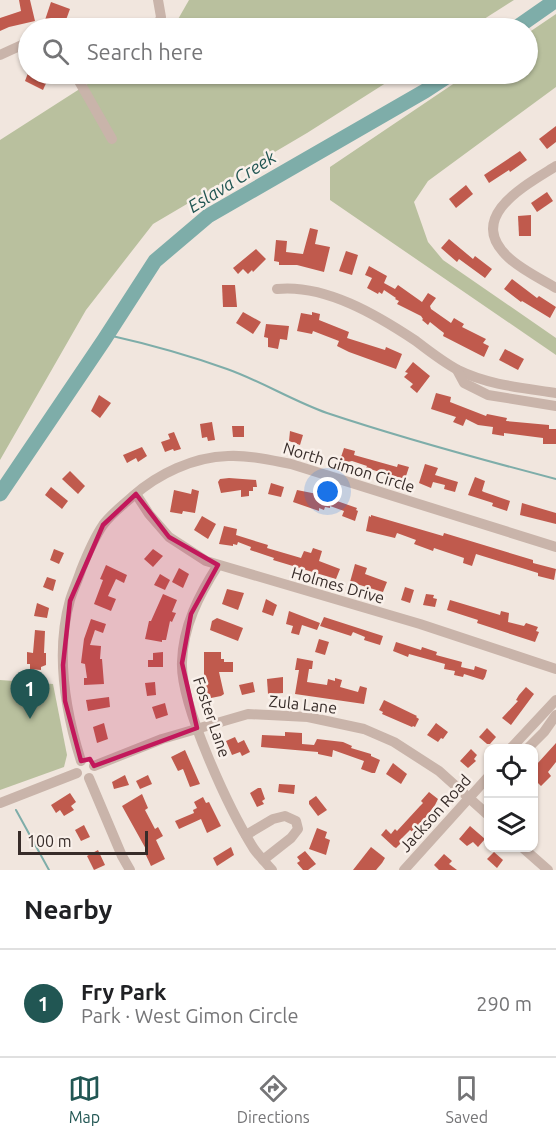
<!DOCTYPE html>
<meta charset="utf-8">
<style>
body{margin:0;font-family:Ubuntu,sans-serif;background:#f2f2f2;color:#202124}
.controls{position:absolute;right:18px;bottom:18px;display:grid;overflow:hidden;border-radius:12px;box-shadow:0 2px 4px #0004}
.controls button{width:54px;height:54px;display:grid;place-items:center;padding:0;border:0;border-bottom:2px solid #e0e0e0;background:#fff;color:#202124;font:30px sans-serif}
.scale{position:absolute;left:18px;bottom:15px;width:130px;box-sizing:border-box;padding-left:6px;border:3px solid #372c29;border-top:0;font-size:16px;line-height:21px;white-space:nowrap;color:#372c29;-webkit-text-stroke:4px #f9f0ea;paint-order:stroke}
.you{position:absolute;left:328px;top:492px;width:21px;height:21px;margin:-15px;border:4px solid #fff;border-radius:50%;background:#1a73e8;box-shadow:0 0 0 9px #1a73e833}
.badge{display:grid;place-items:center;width:39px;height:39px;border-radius:50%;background:#215653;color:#fff;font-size:20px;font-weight:700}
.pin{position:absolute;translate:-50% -50px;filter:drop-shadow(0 2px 3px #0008)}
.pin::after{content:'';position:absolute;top:32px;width:21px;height:18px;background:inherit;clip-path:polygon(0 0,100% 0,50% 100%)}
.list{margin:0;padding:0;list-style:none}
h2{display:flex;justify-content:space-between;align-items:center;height:78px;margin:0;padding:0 24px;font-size:26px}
h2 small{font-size:20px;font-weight:400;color:#757577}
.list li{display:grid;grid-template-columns:39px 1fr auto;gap:18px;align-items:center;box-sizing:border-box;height:108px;padding:0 24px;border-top:2px solid #e0e0e0}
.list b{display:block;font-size:22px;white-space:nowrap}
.list p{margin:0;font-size:20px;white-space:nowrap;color:#757577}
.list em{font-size:20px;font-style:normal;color:#757577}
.icon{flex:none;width:33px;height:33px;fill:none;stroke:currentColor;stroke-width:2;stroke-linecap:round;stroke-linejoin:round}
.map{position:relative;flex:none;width:556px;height:870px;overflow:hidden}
.search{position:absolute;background:#fff;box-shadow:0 2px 4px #0004;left:18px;right:18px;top:18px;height:66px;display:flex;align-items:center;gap:15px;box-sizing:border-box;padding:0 21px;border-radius:33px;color:#757577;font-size:22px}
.sheet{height:186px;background:#fff}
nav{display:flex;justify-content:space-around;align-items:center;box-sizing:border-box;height:84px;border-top:2px solid #e0e0e0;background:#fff;font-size:16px;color:#757577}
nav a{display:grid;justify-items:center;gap:3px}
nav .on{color:#215653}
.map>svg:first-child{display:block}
.green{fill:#b9c09e}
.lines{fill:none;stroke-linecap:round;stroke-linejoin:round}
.stream{stroke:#7eada9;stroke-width:2}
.river{stroke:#7eada9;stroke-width:15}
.building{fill:#c05a4d}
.minor{stroke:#c9b4aa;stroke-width:10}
.marked{fill:#c2185b;fill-opacity:0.2;stroke:#c2185b;stroke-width:4.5;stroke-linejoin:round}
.labels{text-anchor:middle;stroke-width:5;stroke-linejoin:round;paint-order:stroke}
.street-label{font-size:16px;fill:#372c29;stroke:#f9f0ea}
.water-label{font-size:18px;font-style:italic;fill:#215653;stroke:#f9f0ea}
</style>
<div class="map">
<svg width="556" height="870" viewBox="0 0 556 870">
<rect width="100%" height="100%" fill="#f1e6de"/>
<g class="green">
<polygon points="189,0 514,0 470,28 173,28"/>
<polygon points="556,14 556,87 428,181 414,202 428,242 443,260 556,338 556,355 330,200 330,167 468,74 528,74 528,33"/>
<polygon points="103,74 400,74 307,133 153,224 86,310 0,460 0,140"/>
<polygon points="0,680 53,684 67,755 64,767 0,790"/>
</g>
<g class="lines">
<g class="stream">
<path d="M108 335C148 344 188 355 227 369 261 381 293 401 327 413 402 438 479 459 556 479"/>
<polyline points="16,810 49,870"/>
</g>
<g class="river">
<polyline points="516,28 556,0"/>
<polyline points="0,494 104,340 155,261 208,216 425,91 451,74"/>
</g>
</g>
<g class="building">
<polygon points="19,0 30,0 35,21 9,27 0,31 0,18 21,11"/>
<polygon points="51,2 70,9 63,28 45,20"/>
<polygon points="28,73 47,81 43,90 25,81"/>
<polygon points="556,126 556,142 547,149 539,139"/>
<polygon points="520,151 527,160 510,172 509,170 489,183 484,175"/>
<polygon points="466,185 473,194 456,208 449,199"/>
<polygon points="547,192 553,201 537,212 531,203"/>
<polygon points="531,215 531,236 519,236 518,216"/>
<polygon points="310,228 318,230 315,244 330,247 324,272 297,265 279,265 279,262 274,261 276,240 287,241 286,252 303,254"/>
<polygon points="449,239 473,259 475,256 492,269 485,278 459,259 457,262 441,248"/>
<polygon points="256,249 266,259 253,272 252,270 248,274 243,269 238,274 233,268"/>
<polygon points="346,251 358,255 352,275 339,271"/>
<polygon points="369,266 387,276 384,283 395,289 398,285 422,302 428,293 436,298 430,306 431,309 451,323 454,318 464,324 462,327 486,339 483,343 489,346 484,357 443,336 444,333 440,330 430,322 428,325 422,320 423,319 421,316 397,304 399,301 395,299 396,298 384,290 382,294 379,292 378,294 367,288 372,278 365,275"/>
<polygon points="512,279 537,298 539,296 556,307 550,318 522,301 521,302 504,289"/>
<polygon points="222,285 235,285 237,307 223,307"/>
<polygon points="243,312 261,322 253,334 236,323"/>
<polygon points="312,312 320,314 319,320 349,332 347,338 385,350 386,347 402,354 396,369 349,352 337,346 339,341 313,331 312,334 297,331 301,313 312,315"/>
<polygon points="266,324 289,326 287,340 280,339 278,349 268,347 268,338 264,337"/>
<polygon points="505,349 524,359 518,370 499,360"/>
<polygon points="413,362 430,376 417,393 410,387 413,384 404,377 408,373 405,372"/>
<polygon points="436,393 451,397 450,402 486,416 487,414 507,418 506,421 549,425 549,429 556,429 556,444 543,444 543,438 504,433 504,436 492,434 493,427 478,425 466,419 463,426 453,422 456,417 431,409"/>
<polygon points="99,395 111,403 100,418 91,411"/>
<polygon points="212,422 215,440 208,441 207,437 202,438 200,424"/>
<polygon points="232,426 244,426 244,437 233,437"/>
<polygon points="290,431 303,435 300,445 289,441"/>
<polygon points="174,432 181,449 174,451 173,449 165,452 161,442 170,439 168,434"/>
<polygon points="142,447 147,456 138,462 136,458 127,463 123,455"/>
<polygon points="344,448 355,451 354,455 397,467 398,464 409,467 405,479 366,468 367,466 352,461 347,462 340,460"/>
<polygon points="425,464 438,468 435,475 458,482 455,492 444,489 445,485 433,482 431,488 419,483"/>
<polygon points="70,471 85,486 78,494 62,479"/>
<polygon points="475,477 485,481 482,491 484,492 510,501 507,511 492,506 493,503 468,495"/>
<polygon points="229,478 256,480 257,487 253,487 253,491 249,491 249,496 241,497 241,490 221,493 218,482 220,479"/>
<polygon points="271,483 284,487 281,497 268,494"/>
<polygon points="51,487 68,501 62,509 45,495"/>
<polygon points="192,489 199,491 195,513 183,511 182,514 170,512 174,490 191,494"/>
<polygon points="297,490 317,494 357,508 356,510 358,511 355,521 342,516 344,511 330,506 330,508 325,507 324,510 319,508 319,511 293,502"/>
<polygon points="522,503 556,513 556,524 520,515"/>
<polygon points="371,515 443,536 444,533 533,560 533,563 556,569 554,580 538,576 538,573 476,554 472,566 463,563 464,558 434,548 433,551 414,544 416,540 397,533 395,538 366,531 369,516 371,517"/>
<polygon points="202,516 216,524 208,539 194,530"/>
<polygon points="224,526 237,529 236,535 268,545 267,548 301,558 304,551 311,553 313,548 322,551 319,561 340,569 336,579 273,560 274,558 250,550 251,547 238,542 237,545 233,544 233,546 219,544"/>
<polygon points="54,549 64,553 59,564 50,560"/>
<polygon points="153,549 163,556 153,567 144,559"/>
<polygon points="355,564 367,568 365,574 387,582 383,592 350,582"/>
<polygon points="106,565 127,575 124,583 116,579 108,596 116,599 111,611 94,604 103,580 100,579"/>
<polygon points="179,568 189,574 183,588 172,582"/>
<polygon points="160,574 170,580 165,590 154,585"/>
<polygon points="47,577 56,580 53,591 43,587"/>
<polygon points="405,587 414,590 410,603 401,600"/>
<polygon points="227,589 244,593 238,610 222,604"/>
<polygon points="163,594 177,600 172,612 176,613 172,622 170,621 166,640 162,640 162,642 145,639 149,621 151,621"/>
<polygon points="426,594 434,595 433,598 437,599 435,607 423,605"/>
<polygon points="266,599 277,605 273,616 262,612"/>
<polygon points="450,600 500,615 501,611 509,613 508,622 524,626 526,623 538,627 536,631 539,632 535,642 477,623 478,620 447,610"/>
<polygon points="37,603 49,608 47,618 34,616"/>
<polygon points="289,611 320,623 317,630 302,625 299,635 291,633 293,626 286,624"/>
<polygon points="324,617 383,636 380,645 364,640 365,637 353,632 351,636 320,626"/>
<polygon points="217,618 243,628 238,641 210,630 212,621"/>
<polygon points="91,619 106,624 103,633 95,630 90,645 101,646 100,659 102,659 104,684 84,685 84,678 87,678 85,664 81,663 84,639"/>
<polygon points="35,630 45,631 44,653 46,653 46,665 41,667 41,670 30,669 30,664 27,664 27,652 33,653"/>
<polygon points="319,639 329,642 325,655 315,652"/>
<polygon points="396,642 421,650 422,647 437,652 436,655 462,662 461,667 474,670 475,666 487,670 485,677 483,680 464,674 463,677 454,675 455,671 444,669 445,664 409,654 408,657 393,651"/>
<polygon points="163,652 163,667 148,667 148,660 153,660 153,653"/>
<polygon points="204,652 221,652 221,659 224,659 224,662 233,662 233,672 219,672 224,694 221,696 211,698 210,694 207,695 204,680"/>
<polygon points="297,658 313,661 312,669 309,669 307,682 327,685 328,679 335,681 335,678 342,680 340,687 358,692 360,686 367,688 364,704 295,694 299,670 295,670"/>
<polygon points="283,677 283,693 268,694 267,679"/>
<polygon points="155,682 156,695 147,696 145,683"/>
<polygon points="253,682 255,692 242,695 239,685"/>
<polygon points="526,687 534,694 511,725 502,718 518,701 516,700 519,695"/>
<polygon points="109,697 110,707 88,711 86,700"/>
<polygon points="384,700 417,716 416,717 419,719 415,727 413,726 412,727 382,714 383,712 379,710"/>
<polygon points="165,703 168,715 156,719 152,707"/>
<polygon points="104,723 108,739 97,743 93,727"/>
<polygon points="436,723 448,732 443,739 441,738 438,742 427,735"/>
<polygon points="487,728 496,737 490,744 487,744 479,737"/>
<polygon points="285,732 302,733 302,744 314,745 317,739 343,742 352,746 351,748 371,754 371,756 380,760 375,773 372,773 361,769 364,761 333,750 332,757 318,754 318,752 261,747 262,735 285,736"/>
<polygon points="235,737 238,743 244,740 250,752 242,756 240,752 232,755 226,741"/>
<polygon points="556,743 556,762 548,772 551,776 541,786 534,779 534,761 537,764"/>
<polygon points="471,749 477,755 474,759 476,761 468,768 460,761"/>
<polygon points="185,750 200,784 190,787 183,769 178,771 171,757"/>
<polygon points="393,763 407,774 401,784 386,774"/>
<polygon points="125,775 129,785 114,789 112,782"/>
<polygon points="148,775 152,784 140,789 136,781"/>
<polygon points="279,784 295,785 294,794 278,792"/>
<polygon points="258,788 261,788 265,799 262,801 264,804 257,807 250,793"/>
<polygon points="429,792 438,799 435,805 414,833 410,830 399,841 401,843 396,848 394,847 381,835 386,829 391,834 395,829 397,831 420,806 423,803 421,801"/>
<polygon points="70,793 76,802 71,806 74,810 64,816 60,810 56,813 51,805"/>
<polygon points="142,794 148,808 145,810 155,829 158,827 163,836 156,840 165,859 151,866 145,853 147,851 122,806"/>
<polygon points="316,796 327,810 318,816 309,804 309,801"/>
<polygon points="203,797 206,803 209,802 221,826 207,833 201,819 179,829 175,821 194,813 193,810 197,808 194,802"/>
<polygon points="84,825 90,837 81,841 75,830"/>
<polygon points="470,826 485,839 478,847 473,842 467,846 459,839"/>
<polygon points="317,828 327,832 325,838 330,840 326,855 309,849"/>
<polygon points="231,847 234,855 217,866 213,858"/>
<polygon points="371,847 385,858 382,863 376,870 353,870"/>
<polygon points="98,850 105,865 94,870 87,856"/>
<polygon points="305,851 316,864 308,870 303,870 297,863 300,861 297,857"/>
<polygon points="494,852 503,860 497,868 487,859"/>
<polygon points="444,854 452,861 449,864 457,870 439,870 434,865"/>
</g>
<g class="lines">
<g class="minor">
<polyline points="157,28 161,17 158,0"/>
<polyline points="0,55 24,44 28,44"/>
<polyline points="75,74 112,139"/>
<path d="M556 166C526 185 464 217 509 258 522 270 541 279 556 288"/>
<path d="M277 289C325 284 377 315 416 341 429 351 443 362 458 370 488 385 524 388 556 393"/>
<polyline points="457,370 464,383 488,395 556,406"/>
<polyline points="136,494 149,514 169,537 206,561 420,624 556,669"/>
<path d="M218 565C199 595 183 626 182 662 180 705 230 811 254 849 259 856 266 863 272 870"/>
<polyline points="511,748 556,700"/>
<polyline points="528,748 544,732 556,715"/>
<path d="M81 761C65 710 55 653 70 600 73 590 78 580 81 570 87 555 94 538 103 525 111 514 123 505 133 496 158 474 193 457 228 456 249 455 270 460 291 464L556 547"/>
<polyline points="94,766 162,739 248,714 308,717 364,729 394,742 439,771 488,815"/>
<polyline points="89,778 122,856 130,870"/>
<polyline points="0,803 77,773"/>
<polyline points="246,835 273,819 285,816 296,821 298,829 291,838 263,860"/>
<polyline points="523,848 548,870"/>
<polyline points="404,870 488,777"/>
</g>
</g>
<path class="marked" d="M136 494 169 537 218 565 191 614 182 663 197 728 94 766 90 759 81 761 65 701 63 665 70 601 103 525Z"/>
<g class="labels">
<g class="street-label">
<text transform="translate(349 467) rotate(17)" y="6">North Gimon Circle</text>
<text transform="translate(338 585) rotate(16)" y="6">Holmes Drive</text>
<text transform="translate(303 704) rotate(6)" y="6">Zula Lane</text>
<text transform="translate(212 717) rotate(71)" y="6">Foster Lane</text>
<text transform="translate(435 813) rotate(-48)" y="6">Jackson Road</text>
</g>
<g class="water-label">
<text transform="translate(232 182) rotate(-32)" y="6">Eslava Creek</text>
</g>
</g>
</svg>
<div class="controls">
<button><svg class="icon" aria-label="locate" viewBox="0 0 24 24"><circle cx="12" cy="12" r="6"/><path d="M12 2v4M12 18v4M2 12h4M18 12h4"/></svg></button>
<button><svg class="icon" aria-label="layers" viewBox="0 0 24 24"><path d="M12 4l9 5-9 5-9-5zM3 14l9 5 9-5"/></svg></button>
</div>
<div class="scale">100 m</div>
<div class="you"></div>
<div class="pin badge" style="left:30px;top:719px">1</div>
<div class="search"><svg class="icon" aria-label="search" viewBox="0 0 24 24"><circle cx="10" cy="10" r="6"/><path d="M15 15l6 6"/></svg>Search here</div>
</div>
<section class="sheet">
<h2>Nearby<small></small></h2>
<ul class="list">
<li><span class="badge">1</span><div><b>Fry Park</b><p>Park · West Gimon Circle</p></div><em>290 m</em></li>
</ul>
</section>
<nav>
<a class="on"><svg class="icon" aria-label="map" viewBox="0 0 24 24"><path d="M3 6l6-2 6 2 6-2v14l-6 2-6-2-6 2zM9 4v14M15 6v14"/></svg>Map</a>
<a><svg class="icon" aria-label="directions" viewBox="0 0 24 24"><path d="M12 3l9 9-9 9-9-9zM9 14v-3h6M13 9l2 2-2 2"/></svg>Directions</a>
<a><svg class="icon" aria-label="saved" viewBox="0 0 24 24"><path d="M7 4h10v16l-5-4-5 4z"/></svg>Saved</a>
</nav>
